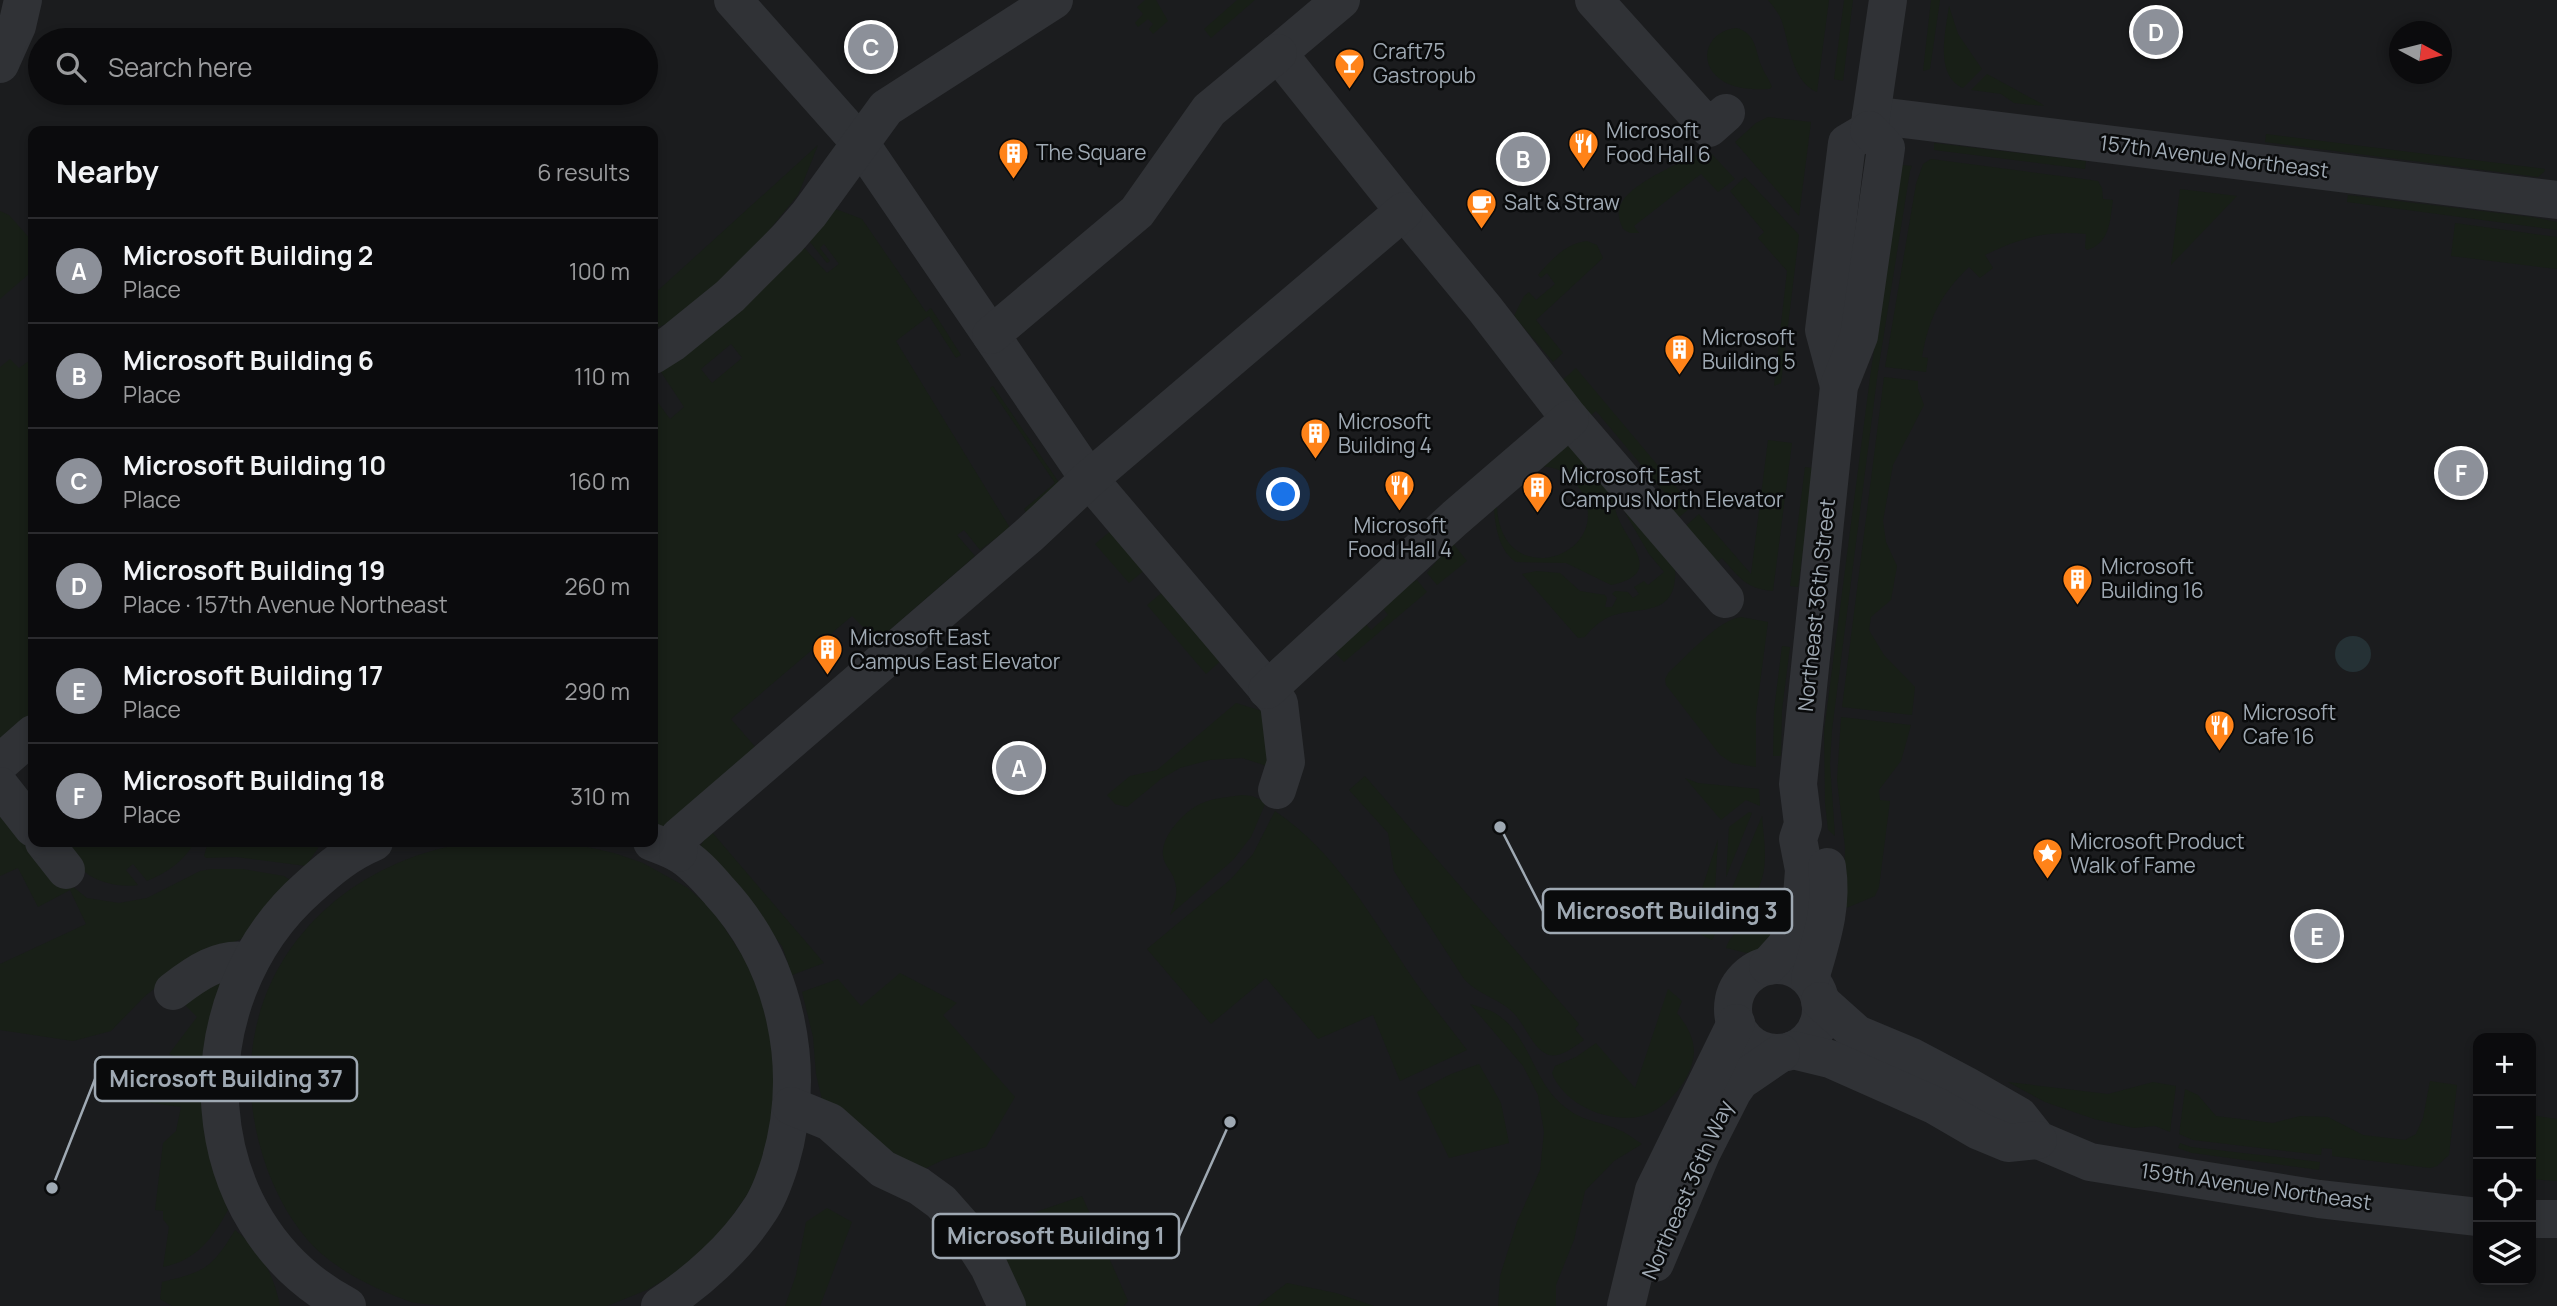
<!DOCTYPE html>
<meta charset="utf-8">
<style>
body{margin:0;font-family:Manrope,sans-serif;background:#19191b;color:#f1f3f6}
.controls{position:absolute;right:21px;bottom:21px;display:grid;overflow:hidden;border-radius:14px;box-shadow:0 4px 10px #0003}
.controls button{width:63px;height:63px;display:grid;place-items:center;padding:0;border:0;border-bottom:2px solid #2b2b2e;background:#0b0b0d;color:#f1f3f6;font:35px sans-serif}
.compass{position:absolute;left:2389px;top:21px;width:63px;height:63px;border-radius:50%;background:#0b0b0d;box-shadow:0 4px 10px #0003;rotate:97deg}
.you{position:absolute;left:1284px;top:495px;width:24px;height:24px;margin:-18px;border:5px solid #fff;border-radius:50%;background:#1a73e8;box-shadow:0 0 0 10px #1a73e833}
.badge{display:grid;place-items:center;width:46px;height:46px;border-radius:50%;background:#8c9099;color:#fff;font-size:23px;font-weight:700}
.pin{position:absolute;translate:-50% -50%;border:4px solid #fff;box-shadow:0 2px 7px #0006}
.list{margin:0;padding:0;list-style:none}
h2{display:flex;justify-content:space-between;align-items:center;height:91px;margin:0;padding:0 28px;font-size:30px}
h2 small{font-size:23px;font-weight:400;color:#9a9b9d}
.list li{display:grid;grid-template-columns:46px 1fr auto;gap:21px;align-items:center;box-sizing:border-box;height:105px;padding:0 28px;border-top:2px solid #2b2b2e}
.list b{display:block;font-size:26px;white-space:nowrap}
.list p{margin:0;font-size:23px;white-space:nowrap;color:#9a9b9d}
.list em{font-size:23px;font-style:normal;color:#9a9b9d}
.icon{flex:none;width:38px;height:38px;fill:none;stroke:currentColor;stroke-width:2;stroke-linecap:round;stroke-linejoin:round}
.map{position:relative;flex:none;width:2557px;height:1306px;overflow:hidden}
.search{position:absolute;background:#0b0b0d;box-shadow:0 4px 10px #0003;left:28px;top:28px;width:630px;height:77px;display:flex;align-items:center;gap:18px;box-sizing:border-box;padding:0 24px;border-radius:38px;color:#9a9b9d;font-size:26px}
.panel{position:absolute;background:#0b0b0d;box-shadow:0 4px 10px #0003;left:28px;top:126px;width:630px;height:721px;border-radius:14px}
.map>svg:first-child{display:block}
.built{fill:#1b1c1e;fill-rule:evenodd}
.green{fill:#181f17;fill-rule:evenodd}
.water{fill:#253135}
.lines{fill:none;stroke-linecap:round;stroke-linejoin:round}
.minor{stroke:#303236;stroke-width:38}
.labels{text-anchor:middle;stroke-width:5;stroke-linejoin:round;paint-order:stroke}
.poi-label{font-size:21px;fill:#9fa9b3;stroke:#0a0b0c;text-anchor:start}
.street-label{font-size:21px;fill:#9fa9b3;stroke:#0a0b0c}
.leader{fill:none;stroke:#9fa9b3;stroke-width:2.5}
.callout-dot{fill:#9fa9b3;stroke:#0a0b0c;stroke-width:2.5}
.callout{fill:#0a0b0c;stroke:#9fa9b3;stroke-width:2.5}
.callout-label{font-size:23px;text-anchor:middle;font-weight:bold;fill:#9fa9b3}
</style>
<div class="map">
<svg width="2557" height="1306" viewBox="0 0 2557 1306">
<rect width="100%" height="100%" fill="#0f0f11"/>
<path class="built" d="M0 0H2557V1306H0ZM2400 32H2442V74H2400ZM40 40H646V93H40ZM33 131H653V842H33ZM2478 1038H2531V1280H2478Z"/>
<g class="green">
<polygon points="1145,0 1156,0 1168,21 1153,34 1149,29 1153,24 1148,19 1138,27 1135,23 1143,14 1137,7"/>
<polygon points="1237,0 1255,0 1211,38 1204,29"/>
<path d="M1768 0H1829L1817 92C1791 82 1789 40 1781 19 1778 12 1773 6 1768 0Z"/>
<polygon points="1844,0 1853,0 1843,81 1834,79"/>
<polygon points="1931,0 1940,0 1930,69 1923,71"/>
<path d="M1949 6 1958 34 1982 69 1963 88C1934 75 1946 30 1949 6Z"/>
<path d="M1737 28C1756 34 1755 49 1761 65 1764 73 1769 79 1772 87L1769 89C1754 90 1732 89 1720 79 1696 61 1708 30 1737 28Z"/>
<polygon points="1987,74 2042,104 2044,106 2014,103 2001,94 1971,90"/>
<polygon points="1768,117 1811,122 1799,216 1735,142 1756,123"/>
<polygon points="2266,134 2545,169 2544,172 2538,177 2265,142"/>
<polygon points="1934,143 2086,161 2085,169 1934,150"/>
<polygon points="818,145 798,195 738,268 680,319 653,329 653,295"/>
<path d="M1708 150 1735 179 1718 192 1701 174 1634 226 1639 233H1630L1623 229C1619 220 1616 211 1622 202 1634 181 1686 160 1708 150Z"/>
<path d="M1931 159 2098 181 2102 188 2103 199 2113 200C2110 221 2110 243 2087 250L2085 248 2086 234C2048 230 2019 238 1985 255L1993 268 1980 278 1969 267C1940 295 1929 318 1922 357L1928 358 1926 372 1885 367 1916 184 1923 164Z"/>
<polygon points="1902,165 1912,166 1910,171 1878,371 1832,730 1830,764 1835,836 1828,830 1825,803 1824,731 1871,370"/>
<polygon points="1745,177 1799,235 1781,383 1774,386 1787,271 1758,238 1764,232 1730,191"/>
<polygon points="2180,189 2237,196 2171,265"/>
<polygon points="2348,195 2532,217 2557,222 2557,230 2347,202"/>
<path d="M833 208 862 219 926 312 931 308 961 355 956 358 929 316 896 341 1010 528 980 550 964 530 957 535 975 556 877 641 852 616 731 719 757 749 661 829 653 828V396L670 419 684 407 659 369 800 243 827 273 839 264 824 244 820 248 830 261 827 263 805 236ZM731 344 742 358 712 383 701 369Z"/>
<polygon points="0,211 9,215 33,242 33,277 30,273 0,299"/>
<polygon points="2455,223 2557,237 2557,269 2451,256"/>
<path d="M1587 241 1597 245 1603 258 1536 320 1563 353 1553 362 1514 316 1524 296 1529 292 1536 300 1555 284 1547 273 1541 278 1538 275C1551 260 1566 243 1587 241Z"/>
<polygon points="33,358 33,718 0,747 0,367 10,359 19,368"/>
<polygon points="1576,368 1692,506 1674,522 1660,506 1669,498 1596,411 1586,419 1558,384"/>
<polygon points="1884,377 1918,381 1918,389 1924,405 1893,465 1883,521 1886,542 1897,566 1891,600 1871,617 1869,630 1884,655 1915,687 1912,715 1842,707"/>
<polygon points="993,386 1060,484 1027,514 1024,509 1055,483 990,388"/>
<path d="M1564 433C1575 446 1598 463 1605 478 1612 490 1613 507 1619 520 1632 548 1662 574 1611 585L1566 563 1516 562C1499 551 1495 526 1494 507L1497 508C1503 596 1619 554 1580 489 1568 469 1551 465 1529 467Z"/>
<path d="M1768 440 1792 443 1773 591C1746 589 1739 577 1722 558L1711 567 1680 531 1699 514 1751 574Z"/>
<polygon points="1805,467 1814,468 1798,587 1790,586"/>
<path d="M1623 509 1675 567C1679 623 1632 603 1605 619 1598 623 1590 630 1585 637L1578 638 1522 574 1537 571 1560 573 1580 591 1605 595 1607 598 1605 607H1612L1617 598 1612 594 1615 591 1628 592 1633 598 1639 594 1634 587 1644 581 1648 585 1664 572 1649 554Z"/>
<polygon points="1113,529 1147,568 1129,583 1095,544"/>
<polygon points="1452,542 1467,561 1437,585 1427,573"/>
<polygon points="1417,580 1427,592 1344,662 1332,650 1362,620 1371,630 1388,615 1378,602"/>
<polygon points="1165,590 1224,658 1206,674 1147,605"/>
<path d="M1741 617 1768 622 1756 714V767L1732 763 1720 755 1666 685 1665 679 1669 672C1687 656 1718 620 1741 617Z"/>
<polygon points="1782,646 1790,647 1782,710 1781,756 1773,756 1774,710"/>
<polygon points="1236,703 1262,711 1270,767 1242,758 1210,760 1180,768 1161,779 1127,807 1115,804 1107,795 1130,776 1157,770"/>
<polygon points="1841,717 1911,725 1901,761 1879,790 1880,800 1890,801 1879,887 1875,896 1844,909 1845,847 1837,780"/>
<path d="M1365 776 1579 1024 1575 1029 1584 1040C1575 1046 1561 1058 1549 1055 1535 1051 1526 1028 1517 1017 1503 999 1479 996 1464 979L1394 871 1388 833 1349 790Z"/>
<polygon points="1685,778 1698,783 1759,789 1760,806 1746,800 1721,820"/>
<path d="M1242 795 1252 796 1266 802 1251 837 1233 860 1170 915C1175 903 1179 892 1174 879 1172 872 1166 867 1164 860 1157 840 1183 812 1200 804 1213 798 1228 797 1242 795Z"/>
<polygon points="0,803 66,881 87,898 119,903 147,898 200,871 212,869 243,869 284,876 290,880 284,892 241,939 184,965 144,997 111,1031 73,1041 0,1030 0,964 86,924 70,890 38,907 18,868 0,876"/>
<path d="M1275 811C1336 852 1371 917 1412 977 1429 1002 1449 1026 1467 1050L1400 1081 1373 1015 1318 1039 1266 978 1211 1024 1147 949 1231 879 1253 854Z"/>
<polygon points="1749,812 1752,813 1726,877 1729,827"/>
<path d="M1762 816C1764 843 1772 879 1749 900 1733 915 1722 920 1712 940L1689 929 1718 839 1715 890 1730 893Z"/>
<polygon points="711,831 824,963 792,975 782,946 700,846"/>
<path d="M60 842H195C183 862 168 872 147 881L133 864 126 870 138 885C122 888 98 883 85 872 75 864 68 851 60 842Z"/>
<polygon points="208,842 322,842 306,866 236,857 206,858 204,856"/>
<path d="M473 842H565L614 853 643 863 688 888 707 905 720 921 756 977 780 1075 761 1174 716 1240 672 1275 647 1290 607 1306C563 1306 518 1306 474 1306 454 1306 430 1306 411 1302 380 1291 348 1276 323 1255 292 1229 270 1184 260 1146 218 992 321 864 473 842Z"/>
<path d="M1759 914 1777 925 1761 951 1747 953 1726 948C1732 930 1747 927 1759 914Z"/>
<polygon points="900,973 957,1003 943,1015 1015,1097 986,1147 943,1160 920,1171 882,1153 822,1100 816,1074 813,1037 802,992 838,979 861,1006"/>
<path d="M223 982 214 1171 228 1210C212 1239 197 1260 163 1267L169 1227 163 1219V1211L155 1210 163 1143 176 1131 181 1107 144 1102 146 1082 176 1084 180 1058 169 1054 197 1017 179 999Z"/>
<path d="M1668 989 1682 1001 1677 1013C1686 1024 1694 1037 1694 1052 1693 1079 1667 1109 1642 1116 1609 1124 1564 1105 1552 1073L1555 1066 1576 1057 1596 1043 1635 1088Z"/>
<path d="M1470 1004C1478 1007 1488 1009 1495 1013 1529 1034 1532 1078 1561 1104 1583 1123 1595 1119 1619 1130 1627 1133 1634 1139 1642 1144L1614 1161 1585 1191 1574 1240 1556 1285V1306H1498L1500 1276 1517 1222 1540 1170 1544 1132 1538 1095 1523 1066Z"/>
<polygon points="1479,1064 1501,1103 1509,1143 1449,1158 1417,1092 1451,1074"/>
<polygon points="2430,1081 2457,1085 2449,1155 2437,1166 2430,1168 2332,1156 2332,1149 2322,1148 2321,1155 2193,1140 2179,1134 2185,1089 2198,1095 2216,1116 2273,1123 2300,1116 2328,1117 2363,1135 2405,1140 2416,1134 2423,1118"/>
<polygon points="2008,1082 2108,1094 2153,1082 2176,1086 2170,1132 2155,1126 2134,1128 2094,1119 2045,1102"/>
<polygon points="2531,1115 2557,1119 2557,1181 2531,1179"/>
<polygon points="2180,1143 2191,1147 2320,1162 2319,1170 2192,1153 2178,1148"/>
<polygon points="1082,1196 1128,1301 1124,1306 1023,1306 982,1231"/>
<polygon points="827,1208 852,1222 820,1306 785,1306 796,1275 806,1222"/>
<path d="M235 1230C261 1250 274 1275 280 1306H172L160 1299 162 1282C205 1272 212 1268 235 1230Z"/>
<polygon points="1287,1283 1336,1293 1374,1306 1257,1306"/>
</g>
<circle class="water" cx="2353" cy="654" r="18"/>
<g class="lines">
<g class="minor">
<polyline points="733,0 860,143 1089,479 1279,703 1286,762 1277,790"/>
<polyline points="1341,0 1278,53 1404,211 1485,309 1570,419 1725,599"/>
<polyline points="1594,0 1709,128 1726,113"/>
<polyline points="0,64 17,26 23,0"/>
<polyline points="1871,115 2557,200"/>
<polyline points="1869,130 1888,0"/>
<polyline points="991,335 1137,212 1209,110 1278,53"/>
<polyline points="653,355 672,343 730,296 788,238 809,214 886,108 1054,0"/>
<polyline points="1839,386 1824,330 1847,143 1869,130"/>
<polyline points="1267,690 1455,518 1570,419"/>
<polyline points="0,763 33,734"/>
<polyline points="0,786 33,828"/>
<polyline points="44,842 66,870"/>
<path d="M652 842C660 845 668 848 676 852 692 860 707 877 719 891 786 963 808 1068 780 1163 775 1179 769 1197 759 1211 735 1248 697 1282 660 1306"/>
<polyline points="678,853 679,837 1029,535 1089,479 1404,211"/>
<circle cx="1777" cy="1009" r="44"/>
<polyline points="1768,966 1786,946 1801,909 1804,870 1798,839 1803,824 1798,784 1839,386 1859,336 1886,148 1869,130"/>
<path d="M1810 979C1821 940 1833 908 1827 867"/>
<path d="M173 991C195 974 221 955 250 962"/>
<polyline points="1820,1001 1857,1034 1912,1057 1965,1085 2019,1116 2038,1140 2090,1162 2319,1199 2478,1217"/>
<polyline points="1793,1050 1830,1059 1936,1106 1979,1131 2008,1143 2038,1140"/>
<polyline points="791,1106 830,1122 883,1169 919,1186 941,1202 964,1228 989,1267 1007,1306"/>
<polyline points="2531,1219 2557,1219"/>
<polyline points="1655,1263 1701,1154 1733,1091 1740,1081 1781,1053"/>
<path d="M347 1306C189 1223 180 1000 309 887 330 868 348 853 374 842"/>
<polyline points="1626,1306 1654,1190 1736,1023"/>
</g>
</g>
<defs>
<symbol id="bar-pin" viewBox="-11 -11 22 30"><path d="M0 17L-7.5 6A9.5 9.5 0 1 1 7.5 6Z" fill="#ff8319" stroke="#0a0b0c"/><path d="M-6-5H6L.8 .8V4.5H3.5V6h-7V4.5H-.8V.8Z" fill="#fff"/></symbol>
<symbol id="restaurant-pin" viewBox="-11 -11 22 30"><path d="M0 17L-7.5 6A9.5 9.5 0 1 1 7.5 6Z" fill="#ff8319" stroke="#0a0b0c"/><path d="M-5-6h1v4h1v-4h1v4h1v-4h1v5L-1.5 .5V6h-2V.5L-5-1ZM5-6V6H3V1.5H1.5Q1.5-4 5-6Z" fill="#fff"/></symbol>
<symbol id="building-pin" viewBox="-11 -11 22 30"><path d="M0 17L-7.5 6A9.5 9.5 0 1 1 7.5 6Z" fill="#ff8319" stroke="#0a0b0c"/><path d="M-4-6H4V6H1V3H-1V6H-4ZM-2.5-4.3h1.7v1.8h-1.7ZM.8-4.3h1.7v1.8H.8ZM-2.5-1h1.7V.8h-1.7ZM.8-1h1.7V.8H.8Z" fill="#fff"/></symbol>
<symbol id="cafe-pin" viewBox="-11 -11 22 30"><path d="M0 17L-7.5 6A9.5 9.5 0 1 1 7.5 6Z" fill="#ff8319" stroke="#0a0b0c"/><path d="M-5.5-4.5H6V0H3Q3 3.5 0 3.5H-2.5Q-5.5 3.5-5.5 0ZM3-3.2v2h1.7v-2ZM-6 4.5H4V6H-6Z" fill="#fff"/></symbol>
<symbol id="sight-pin" viewBox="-11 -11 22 30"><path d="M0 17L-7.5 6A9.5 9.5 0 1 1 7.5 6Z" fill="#ff8319" stroke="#0a0b0c"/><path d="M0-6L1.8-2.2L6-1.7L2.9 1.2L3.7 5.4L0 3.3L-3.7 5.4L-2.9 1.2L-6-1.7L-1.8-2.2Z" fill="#fff"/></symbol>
</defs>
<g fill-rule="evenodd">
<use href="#bar-pin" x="1332" y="46" width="35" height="47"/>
<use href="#restaurant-pin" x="1566" y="126" width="35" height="47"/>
<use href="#building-pin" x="996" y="136" width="35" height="47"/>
<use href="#cafe-pin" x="1464" y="186" width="35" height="47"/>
<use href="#building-pin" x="1662" y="332" width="35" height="47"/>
<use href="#building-pin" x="1298" y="416" width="35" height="47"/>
<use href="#restaurant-pin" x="1382" y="468" width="35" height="47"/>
<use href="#building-pin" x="1520" y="470" width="35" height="47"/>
<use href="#building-pin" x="2060" y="562" width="35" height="47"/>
<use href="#building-pin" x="810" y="632" width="35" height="47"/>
<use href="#restaurant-pin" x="2202" y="708" width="35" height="47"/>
<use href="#sight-pin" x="2030" y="836" width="35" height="47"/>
</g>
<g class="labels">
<g class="poi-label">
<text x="1373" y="59">Craft75<tspan x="1373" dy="24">Gastropub</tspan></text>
<text x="1606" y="138">Microsoft<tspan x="1606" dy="24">Food Hall 6</tspan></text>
<text x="1036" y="160">The Square</text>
<text x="1504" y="210">Salt &amp; Straw</text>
<text x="1702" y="345">Microsoft<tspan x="1702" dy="24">Building 5</tspan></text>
<text x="1338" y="429">Microsoft<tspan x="1338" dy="24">Building 4</tspan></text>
<text x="1561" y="483">Microsoft East<tspan x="1561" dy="24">Campus North Elevator</tspan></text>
<text x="1400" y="533" text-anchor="middle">Microsoft<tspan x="1400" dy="24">Food Hall 4</tspan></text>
<text x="2101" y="574">Microsoft<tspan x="2101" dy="24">Building 16</tspan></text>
<text x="850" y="645">Microsoft East<tspan x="850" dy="24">Campus East Elevator</tspan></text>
<text x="2243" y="720">Microsoft<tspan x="2243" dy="24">Cafe 16</tspan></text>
<text x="2070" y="849">Microsoft Product<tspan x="2070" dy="24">Walk of Fame</tspan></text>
</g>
<g class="street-label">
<text transform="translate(2214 157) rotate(7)" y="7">157th Avenue Northeast</text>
<text transform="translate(1817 605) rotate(-84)" y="7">Northeast 36th Street</text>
<text transform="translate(2256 1187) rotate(8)" y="7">159th Avenue Northeast</text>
<text transform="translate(1688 1190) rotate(-66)" y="7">Northeast 36th Way</text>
</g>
</g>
<path class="leader" d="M1500 827L1543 911M52 1188L95 1079M1230 1122L1179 1236"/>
<g class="callout-dot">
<circle cx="1500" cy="827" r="7"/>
<circle cx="52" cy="1188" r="7"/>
<circle cx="1230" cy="1122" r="7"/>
</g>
<g class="callout">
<rect x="1543" y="889" width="249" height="44" rx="7"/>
<rect x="95" y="1057" width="262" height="44" rx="7"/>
<rect x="933" y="1214" width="246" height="44" rx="7"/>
</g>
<g class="callout-label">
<text x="1667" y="919">Microsoft Building 3</text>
<text x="226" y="1087">Microsoft Building 37</text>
<text x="1056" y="1244">Microsoft Building 1</text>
</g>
</svg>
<div class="controls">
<button>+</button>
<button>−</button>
<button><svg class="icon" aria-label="locate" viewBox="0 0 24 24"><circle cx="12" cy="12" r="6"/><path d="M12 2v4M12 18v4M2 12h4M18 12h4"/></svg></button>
<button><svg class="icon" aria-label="layers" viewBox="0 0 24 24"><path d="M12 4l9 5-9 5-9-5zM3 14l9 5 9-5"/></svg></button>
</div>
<svg class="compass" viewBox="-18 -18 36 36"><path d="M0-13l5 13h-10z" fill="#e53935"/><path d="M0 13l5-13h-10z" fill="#9a9b9d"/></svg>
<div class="you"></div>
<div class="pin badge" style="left:1019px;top:768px">A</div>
<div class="pin badge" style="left:1523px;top:159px">B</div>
<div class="pin badge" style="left:871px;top:47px">C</div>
<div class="pin badge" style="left:2156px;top:32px">D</div>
<div class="pin badge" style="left:2317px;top:936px">E</div>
<div class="pin badge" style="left:2461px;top:473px">F</div>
<div class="search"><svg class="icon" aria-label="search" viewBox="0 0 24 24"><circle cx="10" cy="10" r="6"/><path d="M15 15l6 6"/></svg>Search here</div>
<section class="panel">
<h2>Nearby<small>6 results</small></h2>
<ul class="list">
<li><span class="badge">A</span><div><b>Microsoft Building 2</b><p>Place</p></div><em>100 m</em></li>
<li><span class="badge">B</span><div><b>Microsoft Building 6</b><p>Place</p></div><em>110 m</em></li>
<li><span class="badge">C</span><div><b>Microsoft Building 10</b><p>Place</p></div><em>160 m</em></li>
<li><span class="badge">D</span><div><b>Microsoft Building 19</b><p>Place · 157th Avenue Northeast</p></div><em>260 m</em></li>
<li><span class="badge">E</span><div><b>Microsoft Building 17</b><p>Place</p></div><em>290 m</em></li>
<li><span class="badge">F</span><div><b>Microsoft Building 18</b><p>Place</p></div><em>310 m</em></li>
</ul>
</section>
</div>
